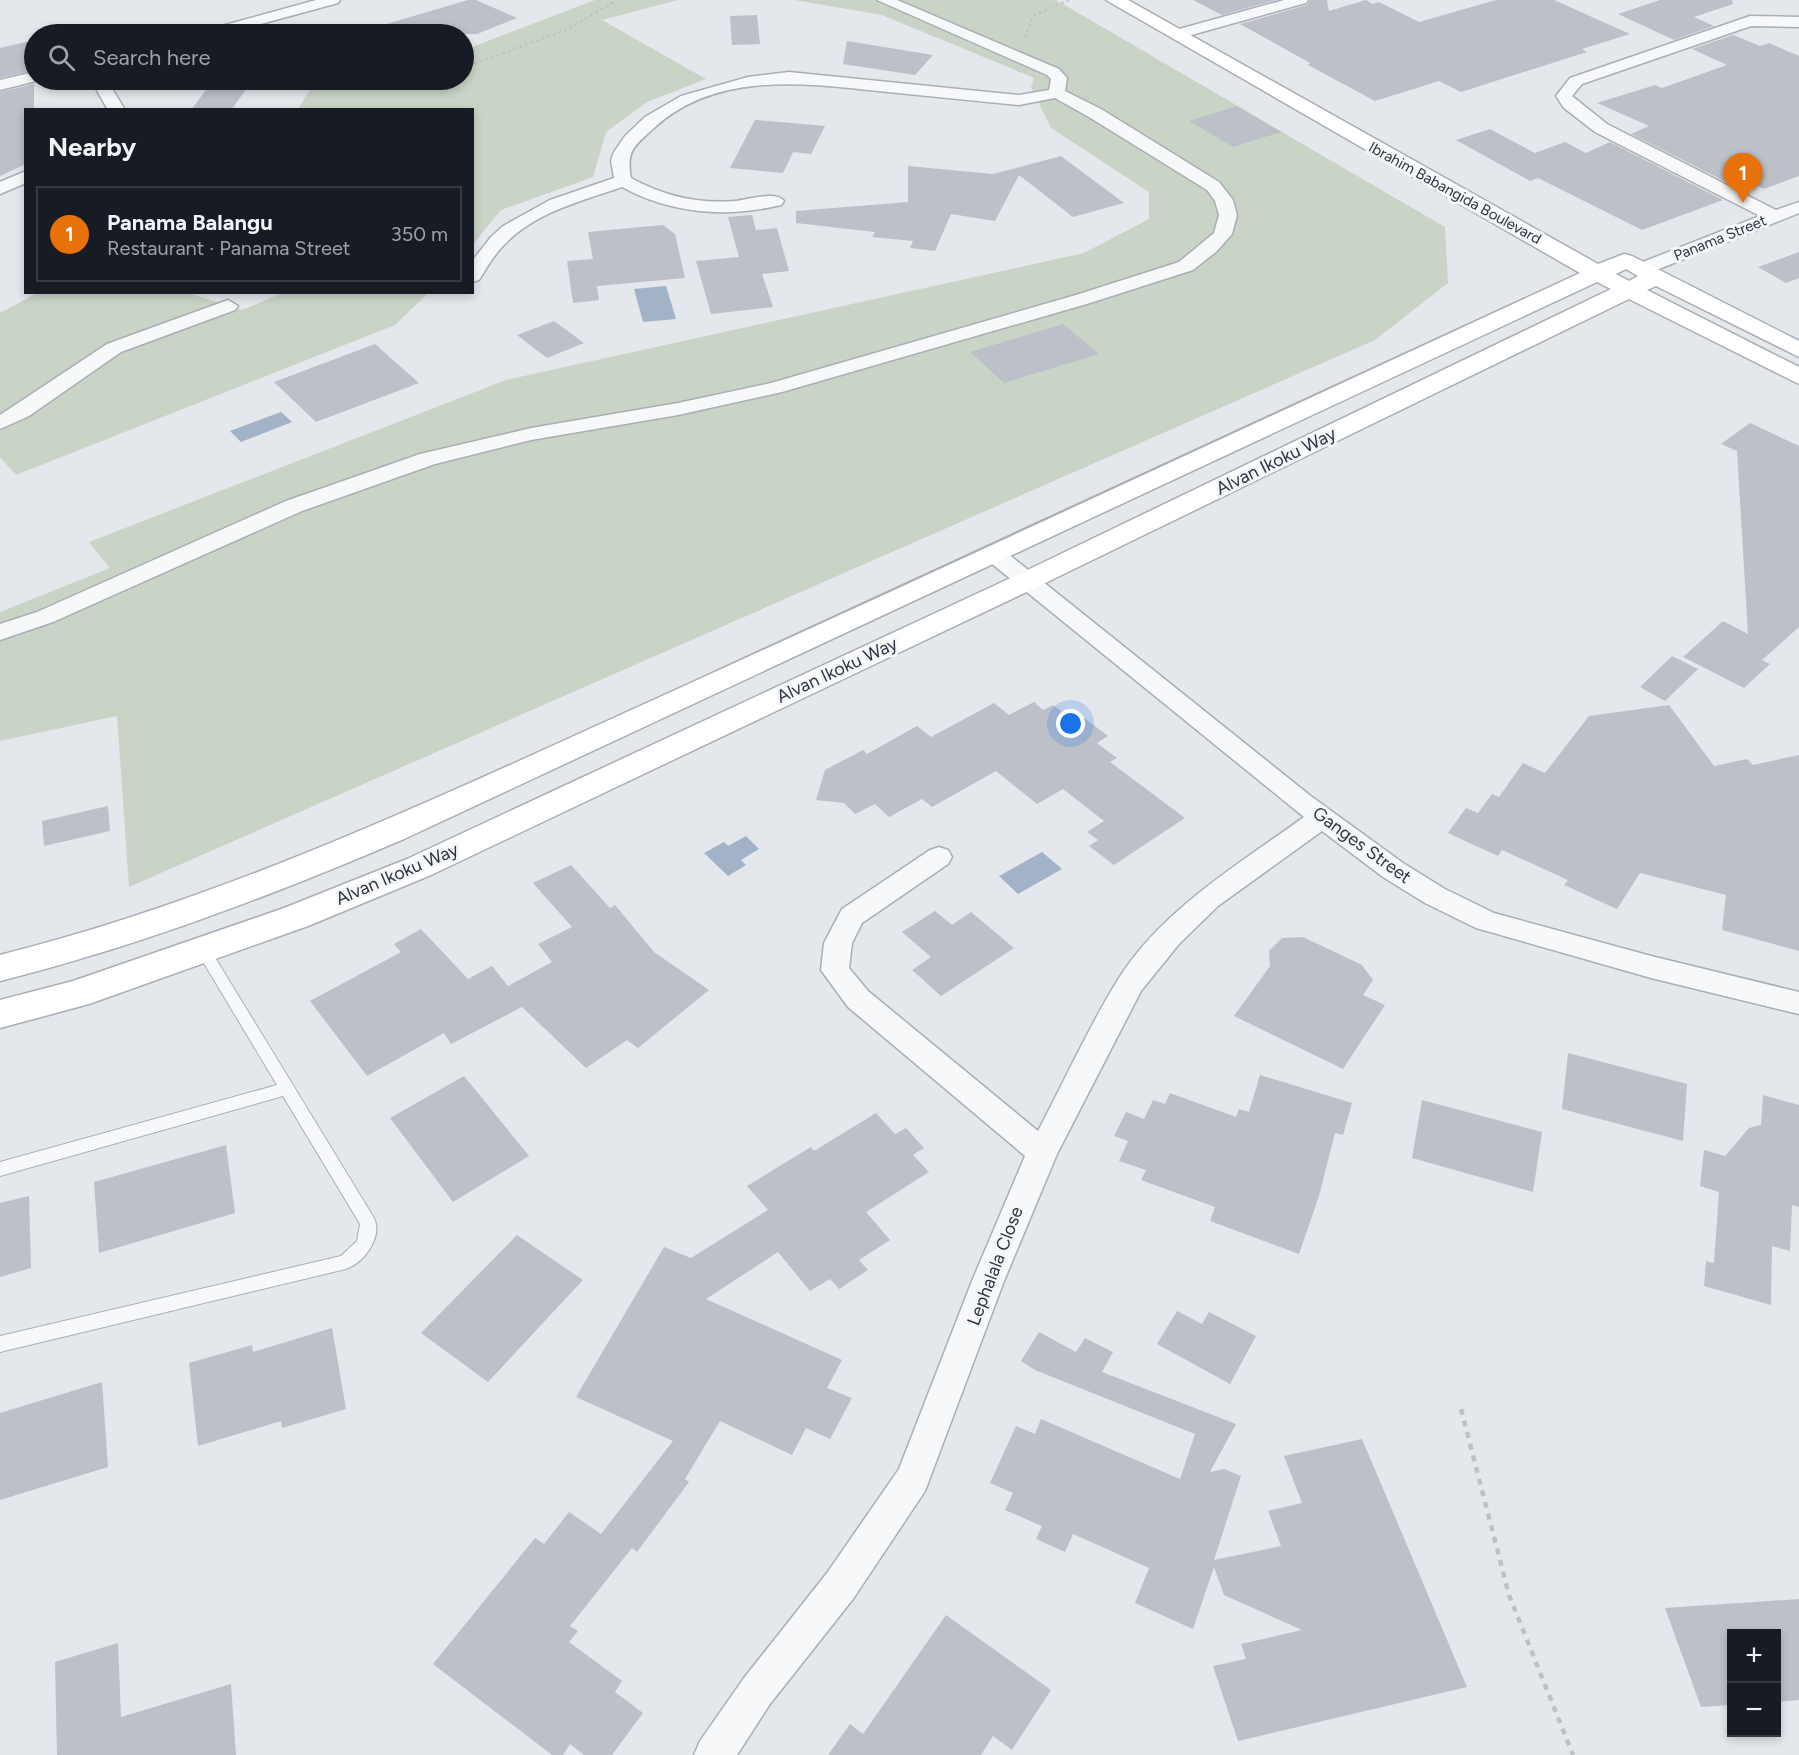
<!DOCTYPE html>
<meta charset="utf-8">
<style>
body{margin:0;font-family:Figtree,sans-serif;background:#242831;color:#f1f3f6}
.controls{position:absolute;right:18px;bottom:18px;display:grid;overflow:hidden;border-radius:0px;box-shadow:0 3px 9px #0003}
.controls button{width:54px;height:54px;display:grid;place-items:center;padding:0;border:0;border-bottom:2px solid #363941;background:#171b24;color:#f1f3f6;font:30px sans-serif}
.you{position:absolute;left:1071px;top:724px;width:21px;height:21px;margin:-15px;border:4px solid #fff;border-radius:50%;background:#1a73e8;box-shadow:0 0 0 9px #1a73e833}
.badge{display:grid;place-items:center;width:39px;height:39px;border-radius:50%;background:#d93025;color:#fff;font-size:20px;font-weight:700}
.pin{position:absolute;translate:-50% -50px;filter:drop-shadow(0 2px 3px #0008)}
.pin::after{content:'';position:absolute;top:32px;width:21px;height:18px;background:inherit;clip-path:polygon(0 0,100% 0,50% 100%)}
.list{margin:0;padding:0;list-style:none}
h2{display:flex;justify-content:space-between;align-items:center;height:78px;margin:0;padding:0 24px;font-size:26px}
h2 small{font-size:20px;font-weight:400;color:#9ea1a6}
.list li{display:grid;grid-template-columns:39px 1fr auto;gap:18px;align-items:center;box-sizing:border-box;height:96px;margin:0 12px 12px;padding:0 12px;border:2px solid #363941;border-radius:0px}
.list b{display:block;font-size:22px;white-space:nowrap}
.list p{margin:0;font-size:20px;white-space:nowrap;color:#9ea1a6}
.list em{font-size:20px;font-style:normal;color:#9ea1a6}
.icon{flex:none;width:33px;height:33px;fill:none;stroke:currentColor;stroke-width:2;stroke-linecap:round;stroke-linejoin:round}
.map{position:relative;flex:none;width:1799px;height:1755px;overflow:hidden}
.search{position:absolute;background:#171b24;box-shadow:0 3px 9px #0003;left:24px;top:24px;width:450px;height:66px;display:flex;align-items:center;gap:15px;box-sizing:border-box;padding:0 21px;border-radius:33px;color:#9ea1a6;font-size:22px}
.panel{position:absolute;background:#171b24;box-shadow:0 3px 9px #0003;left:24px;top:108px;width:450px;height:186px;border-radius:0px}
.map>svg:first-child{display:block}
.green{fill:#c9d4c6}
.water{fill:#a2b3c8}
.building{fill:#bcc0c8}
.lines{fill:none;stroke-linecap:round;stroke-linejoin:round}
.lane-casing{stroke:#a9aeb5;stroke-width:2}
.street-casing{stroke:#a9aeb5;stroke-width:3}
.secondary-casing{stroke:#a9aeb5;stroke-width:3}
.path-far1{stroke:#bec1c6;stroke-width:2;stroke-dasharray:3 3;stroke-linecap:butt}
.path{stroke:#bec1c6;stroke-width:4.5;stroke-dasharray:6 6;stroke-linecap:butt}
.lane{fill:#f7f8f9;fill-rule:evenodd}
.street{fill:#f7f8f9;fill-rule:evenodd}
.secondary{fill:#fff;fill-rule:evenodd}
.labels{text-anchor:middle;stroke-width:6;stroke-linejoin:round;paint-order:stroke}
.far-street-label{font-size:15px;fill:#2d3443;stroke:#f4f6f8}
.street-label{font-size:18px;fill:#2d3443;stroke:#f4f6f8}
</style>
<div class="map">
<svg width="1799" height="1755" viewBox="0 0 1799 1755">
<rect width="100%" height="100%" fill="#e4e7eb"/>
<g class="green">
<polygon points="595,0 678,0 602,20 706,79 647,102 606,132 593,177 501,210 473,244 472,110 298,109 316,80 464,80 464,50"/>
<polygon points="795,0 1056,0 1445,227 1448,283 1375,340 129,887 117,716 0,741 0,612 110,568 89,542 506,380 1084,253 1149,219 1149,192 1051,128 1031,87 1034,78 882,15"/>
<polygon points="39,292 188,293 242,310 282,293 428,293 395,325 16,475 0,457 0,313"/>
</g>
<g class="water">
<polygon points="666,286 676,319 643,322 634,289"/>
<polygon points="281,412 292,422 241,442 230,431"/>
<polygon points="746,836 759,849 741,860 746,865 728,876 704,853 724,842 728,846"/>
<polygon points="1042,852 1062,869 1018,894 999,876"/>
</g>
<g class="building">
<polygon points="468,0 476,0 517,18 477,34 374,34 373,28"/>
<polygon points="1193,0 1276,0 1222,15"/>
<polygon points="1310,0 1327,0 1329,11 1366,0 1373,4 1379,2 1419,22 1496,0 1554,0 1630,34 1582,49 1587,52 1461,92 1439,81 1375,101 1308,65 1310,63 1240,24 1307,5"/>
<polygon points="1660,0 1732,0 1733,4 1694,17 1714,26 1674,40 1618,14"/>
<polygon points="757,15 760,44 732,45 730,16"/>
<polygon points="1733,35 1760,46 1769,43 1799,56 1799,176 1764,189 1758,186 1744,191 1631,134 1649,126 1597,103 1655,85 1662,88 1727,65 1692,49"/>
<polygon points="34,40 34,70 0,78 0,48"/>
<polygon points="847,41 933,55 915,75 843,64"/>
<polygon points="236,80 253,80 231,110 191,110 209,86"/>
<polygon points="34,84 34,110 26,110 26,164 0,176 0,92"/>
<polygon points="1237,106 1281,132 1233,147 1189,121"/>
<polygon points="755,120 825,126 811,154 793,152 783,173 730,168"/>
<polygon points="1490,129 1535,153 1565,142 1586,153 1610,142 1723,200 1642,230 1538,178 1530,181 1456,140"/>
<polygon points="1061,156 1124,203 1073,217 1019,175 995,221 951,214 935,251 910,248 913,241 872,237 875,232 796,223 796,211 908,202 908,166 993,174"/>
<polygon points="752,215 756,230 777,228 789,271 762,274 773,307 711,314 696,261 739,257 728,217"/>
<polygon points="663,225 675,234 685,278 597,286 599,300 573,303 567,261 593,259 588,232"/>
<polygon points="1799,252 1799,278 1786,283 1758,267"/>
<polygon points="554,321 584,343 547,358 517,335"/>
<polygon points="1063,324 1099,354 1004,383 970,352"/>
<polygon points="375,344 419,383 316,422 274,382"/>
<polygon points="1750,423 1799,446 1799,627 1762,660 1770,664 1744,688 1683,657 1723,621 1748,634 1737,451 1721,444"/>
<polygon points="1672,656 1698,669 1665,701 1640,687"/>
<polygon points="1034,702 1043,710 1053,705 1075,722 1083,717 1108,736 1097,743 1117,758 1110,762 1185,818 1114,865 1089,846 1098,840 1087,832 1104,821 1063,789 1037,804 996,771 932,807 922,799 889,817 875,804 855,814 844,803 816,800 825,770 863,750 867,754 917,726 931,737 994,703 1009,715"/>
<polygon points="1669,705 1714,766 1747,759 1753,765 1799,755 1799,951 1722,930 1726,895 1640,873 1617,909 1564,885 1568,880 1502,850 1498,856 1448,833 1466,808 1478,813 1492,794 1499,797 1523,763 1545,773 1589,716"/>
<polygon points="108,806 110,831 44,846 42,821"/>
<polygon points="571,865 610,908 615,905 654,952 709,990 638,1048 627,1040 586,1068 522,1007 451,1044 444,1033 367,1076 310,1001 401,952 394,944 421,929 468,979 492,966 508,986 552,962 538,944 572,927 533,883"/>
<polygon points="935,911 952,925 971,912 1014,948 941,996 912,970 931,957 902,932"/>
<polygon points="1303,937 1362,965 1373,980 1363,995 1385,1005 1343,1069 1234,1016 1270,966 1269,951 1282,938"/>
<polygon points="1568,1053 1687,1084 1683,1141 1562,1109"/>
<polygon points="1260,1075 1352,1103 1343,1135 1335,1133 1319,1196 1299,1254 1210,1221 1215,1207 1141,1180 1146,1170 1119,1161 1128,1141 1114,1136 1126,1112 1144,1119 1153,1100 1165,1104 1170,1093 1236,1117 1239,1109 1249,1112"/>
<polygon points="464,1076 529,1156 453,1202 390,1118"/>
<polygon points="1763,1095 1799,1105 1799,1207 1792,1205 1790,1251 1772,1246 1771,1305 1704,1286 1706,1261 1714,1263 1719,1192 1700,1186 1704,1150 1725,1156 1749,1128 1761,1125"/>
<polygon points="1422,1100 1542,1132 1533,1192 1412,1158"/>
<polygon points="876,1113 895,1134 906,1128 924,1148 913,1155 929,1172 866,1212 890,1240 859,1260 868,1270 839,1289 830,1279 810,1291 778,1252 706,1299 842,1360 827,1388 852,1398 830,1439 806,1428 792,1455 720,1421 685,1479 689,1482 637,1552 632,1548 570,1626 578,1631 569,1642 622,1681 615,1692 643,1713 612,1755 584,1755 570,1744 563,1755 552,1755 433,1664 535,1538 544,1544 569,1512 601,1534 673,1441 576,1397 664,1247 691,1258 768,1210 747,1186 811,1147 814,1151"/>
<polygon points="226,1145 235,1213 99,1253 94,1182"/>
<polygon points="29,1196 31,1268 0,1277 0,1203"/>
<polygon points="517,1235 583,1280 488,1382 421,1333"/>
<polygon points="1177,1311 1202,1324 1209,1312 1256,1336 1230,1384 1157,1344"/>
<polygon points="332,1328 346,1409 282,1428 281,1421 198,1446 189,1363 252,1345 253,1352"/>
<polygon points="1039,1332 1076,1352 1085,1338 1113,1352 1102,1372 1236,1424 1210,1472 1224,1469 1241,1476 1214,1560 1281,1546 1268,1511 1302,1503 1284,1456 1362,1439 1467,1687 1238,1741 1213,1666 1246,1659 1241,1644 1302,1630 1224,1595 1214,1567 1193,1629 1135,1603 1149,1568 1073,1534 1065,1552 1036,1539 1042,1526 1005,1510 1013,1493 990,1483 1016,1426 1035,1434 1041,1419 1180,1479 1195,1434 1035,1370 1021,1361"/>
<polygon points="102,1382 108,1467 0,1500 0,1413"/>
<polygon points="1799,1599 1799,1700 1776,1702 1776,1634 1731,1634 1731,1705 1701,1707 1665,1608"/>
<polygon points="946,1615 1051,1690 1012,1750 993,1736 981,1755 828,1755 850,1724 863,1734"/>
<polygon points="118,1643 121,1717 231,1684 236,1755 57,1755 55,1662"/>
</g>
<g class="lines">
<defs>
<path id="lane" d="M203 945 208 946 374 1218C383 1237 364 1263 346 1269L0 1352V1336L341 1256 357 1241 360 1224 283 1096 0 1176V1162L277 1085 196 950 198 946Z"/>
<g id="street">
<polygon points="316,0 340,0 338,3 224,34 200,34 203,31"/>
<path d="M877 0H897L1059 69 1067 78 1065 91 1101 109 1219 182 1233 200 1237 215 1232 234 1217 251 1193 270 1090 303 782 392 678 415 531 440 435 464 302 511 53 622 0 640V624L37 612 286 501 420 454 531 428 678 403 771 383 1076 295 1179 262 1214 233 1219 215 1215 201 1207 190 1089 117 1055 98 1019 105C975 101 931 96 888 92 809 84 717 69 653 129 634 146 626 151 631 178 664 196 697 204 735 201 747 200 776 190 784 201L781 205C727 218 671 214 622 187 581 201 533 213 503 246 493 256 486 269 479 280L472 282V261L491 237 503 226 550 200 614 178 611 160 614 152 625 136 645 117 681 96 748 77 789 72 1019 95 1049 90 1051 79 1047 75Z"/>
<polygon points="1284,0 1308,0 1306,3 1177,39 1169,34 1172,31"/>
<polygon points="1750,16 1799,17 1799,27 1751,26 1582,84 1572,96 1607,124 1776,210 1799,202 1799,213 1649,273 1635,273 1633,269 1635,265 1760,216 1595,132 1564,108 1556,96 1570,78"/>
<polygon points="34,72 34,80 40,80 0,90 0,80"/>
<polygon points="91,80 107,80 125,110 108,110"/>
<polygon points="26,171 26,183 0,194 0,182"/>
<polygon points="228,300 238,306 235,310 121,352 29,416 0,429 0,415 107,344"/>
<path d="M994 547 1002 549 1312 797 1403 863 1445 889 1494 913 1651 956 1799 992V1014L1651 978 1476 928 1425 903 1383 877 1322 831 1218 906 1179 944 1141 991 1057 1154 1004 1281 925 1491 853 1599 770 1704 737 1755H694L700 1741 744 1678 827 1573 899 1469 972 1281 1025 1156 848 1007 821 970 824 943 842 909 930 850 939 847 948 850 952 857 948 864 862 923 852 943 849 968 868 991 1038 1131C1065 1080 1089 1026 1119 978 1162 910 1240 863 1304 817L986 559 983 554 986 549Z"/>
</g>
<path id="secondary" d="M1106 0H1128L1598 264 1624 254 1632 256 1799 341V357L1656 286 1647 290 1799 367V384L1629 299 1037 587 431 875 308 926 89 1004 0 1028V1000L73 981 284 908 407 859 1017 575 1611 289 1597 282 404 839C273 895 139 946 0 981V955C239 895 460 787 684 686 983 550 1281 411 1580 273ZM1626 269 1638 276 1629 281 1616 274Z"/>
</defs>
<use href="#lane" class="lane-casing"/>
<use href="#street" class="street-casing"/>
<use href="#secondary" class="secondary-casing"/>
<g class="path-far1">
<polyline points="1025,38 1033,16 1069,0"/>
<polyline points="474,64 568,29 617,0"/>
</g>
<polyline class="path" points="1461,1409 1509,1595 1573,1755"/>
<use href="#lane" class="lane"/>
<use href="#street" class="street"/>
<use href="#secondary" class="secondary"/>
</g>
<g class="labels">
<g class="far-street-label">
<text transform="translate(1455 193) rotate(29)" y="5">Ibrahim Babangida Boulevard</text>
<text transform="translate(1720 238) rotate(-22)" y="5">Panama Street</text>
</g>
<g class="street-label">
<text transform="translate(1276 461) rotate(-26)" y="6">Alvan Ikoku Way</text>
<text transform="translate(837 670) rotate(-25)" y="6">Alvan Ikoku Way</text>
<text transform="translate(1362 845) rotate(36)" y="6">Ganges Street</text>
<text transform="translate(397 874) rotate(-23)" y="6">Alvan Ikoku Way</text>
<text transform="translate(995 1266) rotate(-69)" y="6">Lephalala Close</text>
</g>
</g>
</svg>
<div class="controls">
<button>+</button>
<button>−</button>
</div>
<div class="you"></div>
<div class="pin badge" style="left:1743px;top:203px;background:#e8710a">1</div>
<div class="search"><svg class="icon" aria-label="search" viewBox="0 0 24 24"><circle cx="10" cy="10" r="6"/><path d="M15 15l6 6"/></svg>Search here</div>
<section class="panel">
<h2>Nearby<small></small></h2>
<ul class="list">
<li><span class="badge" style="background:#e8710a">1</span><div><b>Panama Balangu</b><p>Restaurant · Panama Street</p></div><em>350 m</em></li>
</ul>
</section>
</div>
